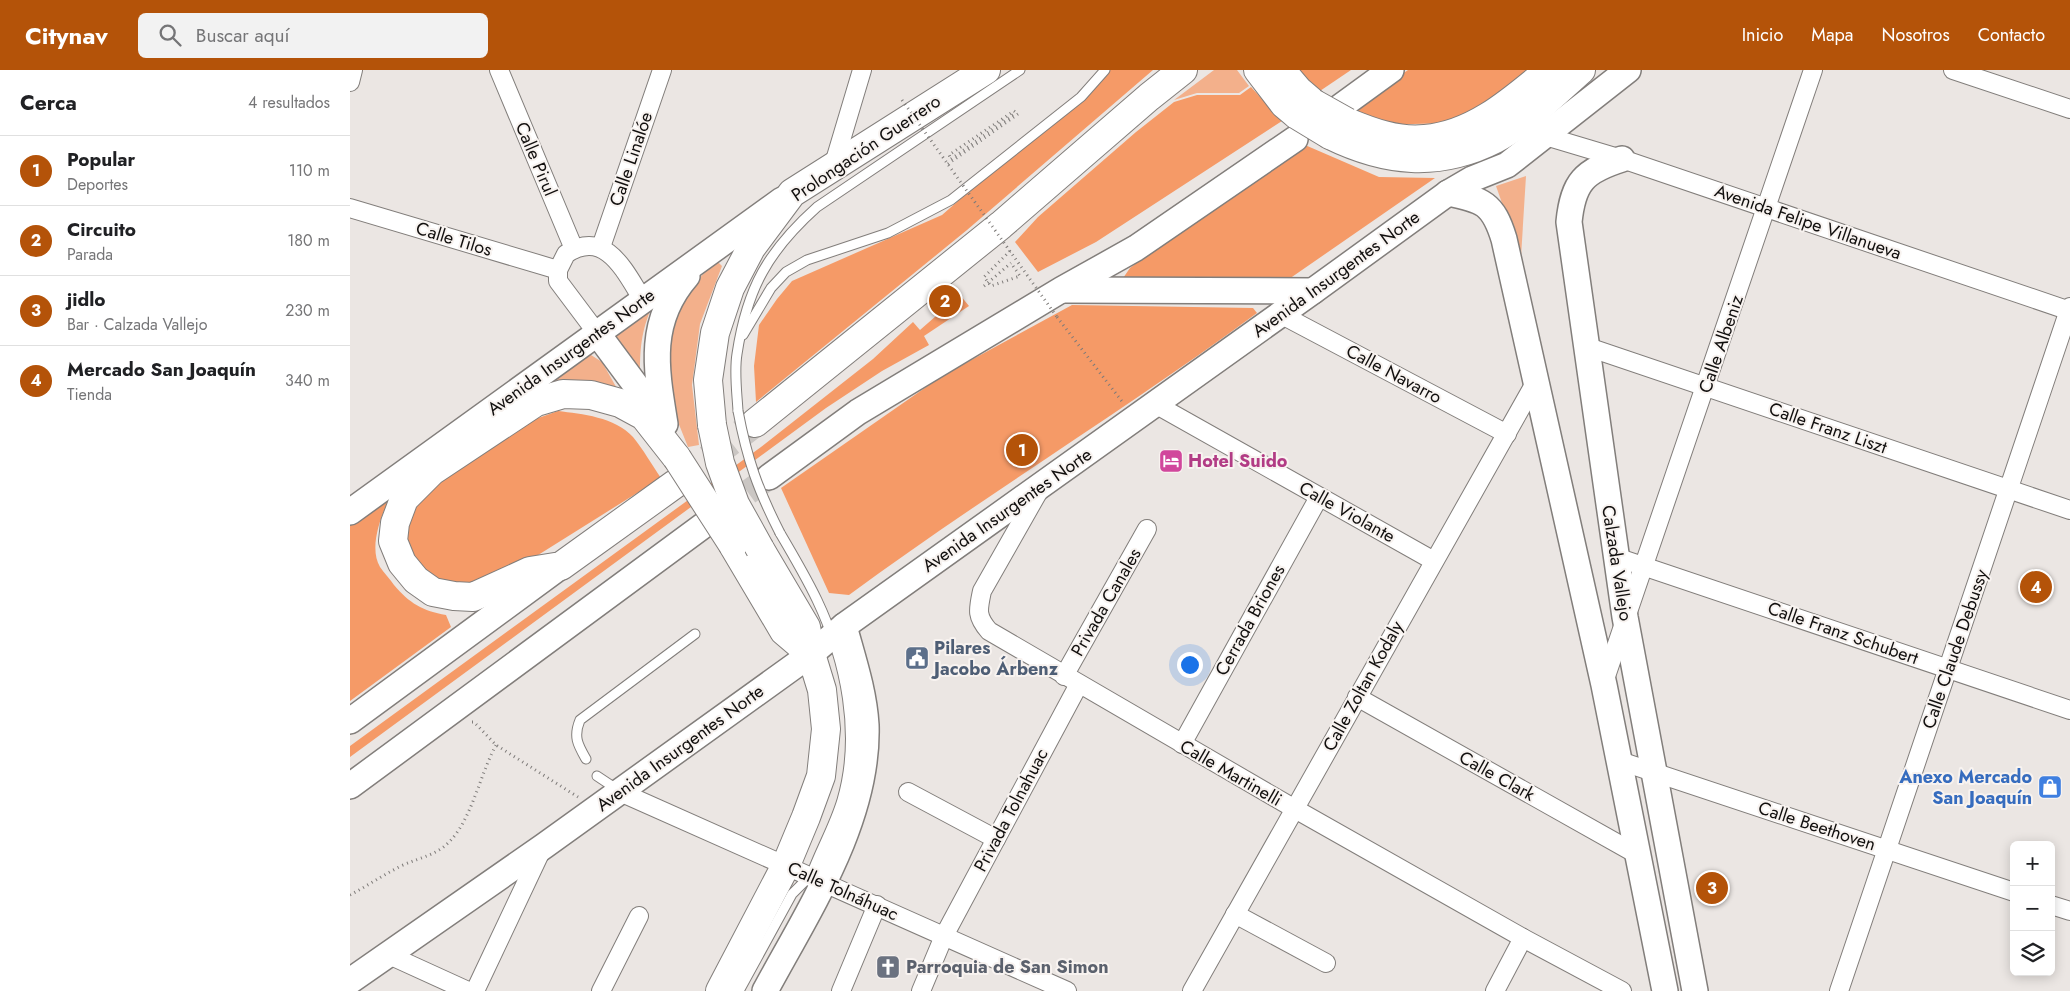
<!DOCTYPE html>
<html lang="es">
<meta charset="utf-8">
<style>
body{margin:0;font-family:Jost,sans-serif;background:#f2f2f2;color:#202124}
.controls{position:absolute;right:15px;bottom:15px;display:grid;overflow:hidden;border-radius:8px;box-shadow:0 2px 12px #0003}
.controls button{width:45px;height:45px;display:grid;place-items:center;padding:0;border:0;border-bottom:1px solid #e0e0e0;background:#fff;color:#202124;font:25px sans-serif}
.you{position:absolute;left:839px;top:594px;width:18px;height:18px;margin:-12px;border:4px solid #fff;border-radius:50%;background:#1a73e8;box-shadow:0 0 0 8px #1a73e833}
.badge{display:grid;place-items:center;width:32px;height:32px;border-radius:50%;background:#b45309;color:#fff;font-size:16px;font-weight:700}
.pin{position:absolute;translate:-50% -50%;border:2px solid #fff;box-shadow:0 1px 5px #0006}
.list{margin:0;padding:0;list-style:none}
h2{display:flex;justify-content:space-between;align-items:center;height:65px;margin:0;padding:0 20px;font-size:21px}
h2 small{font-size:16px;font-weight:400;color:#757577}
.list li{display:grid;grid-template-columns:32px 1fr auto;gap:15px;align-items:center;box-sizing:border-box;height:70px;padding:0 20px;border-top:1px solid #e0e0e0}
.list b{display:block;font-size:19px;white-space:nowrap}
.list p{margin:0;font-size:16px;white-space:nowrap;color:#757577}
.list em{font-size:16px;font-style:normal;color:#757577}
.icon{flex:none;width:28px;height:28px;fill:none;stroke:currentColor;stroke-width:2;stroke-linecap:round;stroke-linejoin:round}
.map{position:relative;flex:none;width:1720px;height:921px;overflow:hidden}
header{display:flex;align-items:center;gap:30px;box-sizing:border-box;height:70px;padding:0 25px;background:#b45309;color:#fff}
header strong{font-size:24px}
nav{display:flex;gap:28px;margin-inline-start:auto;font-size:18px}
.search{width:350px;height:45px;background:#f2f2f2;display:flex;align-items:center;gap:12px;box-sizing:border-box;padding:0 18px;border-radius:8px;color:#757577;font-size:19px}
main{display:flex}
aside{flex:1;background:#fff}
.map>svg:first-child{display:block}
.green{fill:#f3b08b}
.forest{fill:#f59a67}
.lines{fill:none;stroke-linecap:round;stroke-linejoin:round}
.secondary-tunnel{stroke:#cac6c3;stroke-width:25;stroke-dasharray:25 12;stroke-linecap:butt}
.highway-tunnel{stroke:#cac6c3;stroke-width:28;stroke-dasharray:28 14;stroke-linecap:butt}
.lane-casing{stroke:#827e7b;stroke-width:11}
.street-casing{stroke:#827e7b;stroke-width:20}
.secondary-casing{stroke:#827e7b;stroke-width:28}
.primary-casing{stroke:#827e7b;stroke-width:30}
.highway-casing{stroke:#827e7b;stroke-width:30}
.path{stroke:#7e7b79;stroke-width:3;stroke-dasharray:1 4;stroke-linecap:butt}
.lane{stroke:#fff;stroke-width:9}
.street{stroke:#fff;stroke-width:18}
.secondary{stroke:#fff;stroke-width:25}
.primary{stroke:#fff;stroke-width:28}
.highway{stroke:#fff;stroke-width:28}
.lane-bridge-casing{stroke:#827e7b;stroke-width:11;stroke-linecap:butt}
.primary-bridge-casing{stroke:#827e7b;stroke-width:30;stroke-linecap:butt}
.highway-bridge-casing{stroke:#827e7b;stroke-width:30;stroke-linecap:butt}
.path-bridge{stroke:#7e7b79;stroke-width:3;stroke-dasharray:1 4;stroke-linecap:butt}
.lane-bridge{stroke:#fff;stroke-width:9}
.primary-bridge{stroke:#fff;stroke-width:28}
.highway-bridge{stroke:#fff;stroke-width:28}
.labels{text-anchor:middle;stroke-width:4;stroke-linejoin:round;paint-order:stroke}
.street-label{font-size:18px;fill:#110f0e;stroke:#f8f3f0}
.hotel-label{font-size:18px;font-weight:bold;fill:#b23c85;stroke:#f8f3f0;text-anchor:start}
.service-label{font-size:18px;font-weight:bold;fill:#4e5e75;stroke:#f8f3f0;text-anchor:start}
.shop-label{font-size:18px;font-weight:bold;fill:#366cbe;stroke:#f8f3f0;text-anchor:end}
.worship-label{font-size:18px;font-weight:bold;fill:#5b616d;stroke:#f8f3f0;text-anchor:start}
</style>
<header>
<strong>Citynav</strong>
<div class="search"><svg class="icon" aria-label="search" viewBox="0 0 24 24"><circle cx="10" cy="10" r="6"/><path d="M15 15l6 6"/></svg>Buscar aquí</div>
<nav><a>Inicio</a><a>Mapa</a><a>Nosotros</a><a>Contacto</a></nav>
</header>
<main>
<aside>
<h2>Cerca<small>4 resultados</small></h2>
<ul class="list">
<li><span class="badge">1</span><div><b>Popular</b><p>Deportes</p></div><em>110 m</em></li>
<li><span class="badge">2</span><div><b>Circuito</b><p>Parada</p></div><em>180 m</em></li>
<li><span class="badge">3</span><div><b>jidlo</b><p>Bar · Calzada Vallejo</p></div><em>230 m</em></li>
<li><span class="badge">4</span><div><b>Mercado San Joaquín</b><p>Tienda</p></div><em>340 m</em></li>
</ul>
</aside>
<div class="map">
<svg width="1720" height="921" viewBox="0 0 1720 921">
<rect width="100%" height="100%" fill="#ebe6e3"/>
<g class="green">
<polygon points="864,0 887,0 899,16 889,23 847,23 824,30"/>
<polygon points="1176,106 1171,187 1146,116"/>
<polygon points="367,191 372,196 350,254 342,315 349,375 338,377 324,342 317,267 326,238 345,212"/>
<path d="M304 232C292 258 290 275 290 303L263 267Z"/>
<polygon points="241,285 252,292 269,322 165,331 225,286"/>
</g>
<g class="forest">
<polygon points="753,0 803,0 617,160 406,332 404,296 409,255 427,229 442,211 592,145 733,22"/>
<polygon points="940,0 1001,0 964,25"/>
<polygon points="1058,0 1179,0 1165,14 1099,53 1028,55 997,42"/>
<polygon points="901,17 932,51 746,172 688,202 665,172 688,147 786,62 824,32 847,25 890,25"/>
<polygon points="943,75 955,75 1029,107 1085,108 939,209 771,211 780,198"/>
<polygon points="610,225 619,236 574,266 579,275 532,301 476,338 0,687 0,676 411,377 523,289 563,252 570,260"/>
<path d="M722 235 903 238 907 243C774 341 632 427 499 525L479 523 431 418 592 306Z"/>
<path d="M208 341C232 344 265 347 283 367 293 379 302 395 311 408L161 502 127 516H98L61 491 55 469 59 445 70 426 166 356Z"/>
<path d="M42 424C32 442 18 477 30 497 34 503 40 509 44 515 59 533 73 541 96 545L101 557 0 631V456Z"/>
</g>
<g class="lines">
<polyline class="secondary-tunnel" points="368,444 419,407"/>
<polyline class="highway-tunnel" points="325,414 405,353"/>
<defs>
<g id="lane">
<polyline points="393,265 421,218 436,202 457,190 538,163 601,130 731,27 755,0"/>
<path d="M388 341C387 323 384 302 387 284 397 218 418 181 467 137L670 0"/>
<path d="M430 463C443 485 456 507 467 530 496 591 511 665 492 730 484 757 469 782 460 808"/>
<path d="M236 689C228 675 223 667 230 650L345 564"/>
<polyline points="247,706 268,720"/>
<polyline points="389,921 442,824 460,806"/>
</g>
<g id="street">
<polyline points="149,0 224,179"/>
<polyline points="1603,0 1720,39"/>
<polyline points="0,12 3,0"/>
<polyline points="1195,66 1272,89 1720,241"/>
<polyline points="483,97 512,0"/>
<polyline points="0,138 208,200"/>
<polyline points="251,177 312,0"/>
<polyline points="930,244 1157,364"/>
<path d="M247 263 208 211V200L216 184C256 158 275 202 293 230"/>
<polyline points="1235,276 1720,440"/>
<polyline points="805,334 1084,491"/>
<path d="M690 419 632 521C628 540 626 546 639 561L945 739 1173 868 1272 921"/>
<polyline points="1266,487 1720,640"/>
<polyline points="714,606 797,459"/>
<polyline points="1254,612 1463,0"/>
<polyline points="1007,627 1288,785"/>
<polyline points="832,674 969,427"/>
<polyline points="1270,691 1664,822"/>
<polyline points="270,722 717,921"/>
<polyline points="558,722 646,769"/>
<polyline points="1701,835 1720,841"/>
<polyline points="885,844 976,893"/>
<polyline points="39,885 118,921"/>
<polyline points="125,921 193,777"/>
<polyline points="251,921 289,846"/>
<polyline points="491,921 527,835"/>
<polyline points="571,921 594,866 729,614"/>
<polyline points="842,921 1185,313"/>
<polyline points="1145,921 1173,868"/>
<polyline points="1489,921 1720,237"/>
</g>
<g id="secondary">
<polyline points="990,37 1041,0"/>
<path d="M1272 89C1234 101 1223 112 1219 152L1275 547 1345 921"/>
<path d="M1098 123C1133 130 1143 133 1154 169L1254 615 1315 921"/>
<polyline points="714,220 963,221"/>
<polyline points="247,263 313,352"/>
<path d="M315 354C306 299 297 252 337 206"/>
<polyline points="419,407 508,342 711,220 786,178 945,69"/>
<polyline points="0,442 432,130"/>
<polyline points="0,651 211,496"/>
<polyline points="0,716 354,455"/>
<polyline points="0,911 194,776 461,584 494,556 963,221 1098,123 1122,109 1157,95 1278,0"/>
<path d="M415 921C458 841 519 750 516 655 514 621 503 589 494 556"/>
</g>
<g id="primary">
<polyline points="362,355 358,310 365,263 380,218 401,178 442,123 636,0"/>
<polyline points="370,921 436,795 456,747 471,706 476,659 472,620 461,584 456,557 410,479"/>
</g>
<g id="highway">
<polyline points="908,0 934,34 947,45"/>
<polyline points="931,0 949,21 963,33"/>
<path d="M997 52C1021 62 1048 72 1075 69 1124 65 1163 30 1199 0"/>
<path d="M980 65C1035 92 1088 98 1145 69 1175 53 1205 23 1231 0"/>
<polyline points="405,353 651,155 799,27 833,0"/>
<polyline points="325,414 211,496 180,501 123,527 104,526 83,522 66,510 52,493 43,471 45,453 54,429 82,401 186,332 213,324 241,325 270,333 294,346 327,388"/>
<polyline points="383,475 434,561 461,584"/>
</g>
</defs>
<use href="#lane" class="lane-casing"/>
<use href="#street" class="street-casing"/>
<use href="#secondary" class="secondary-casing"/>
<use href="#primary" class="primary-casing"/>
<use href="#highway" class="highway-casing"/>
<g class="path">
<polyline points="601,89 664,44"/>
<polyline points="598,94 668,44 664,41 599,85 601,89"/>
<polyline points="634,216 661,193"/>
<polyline points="707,247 774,334"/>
<polyline points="122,652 124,652 146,675 228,727"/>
<path d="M0 825C17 816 33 805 51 796 72 786 90 786 106 764 124 739 131 703 146 675"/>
</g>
<use href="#lane" class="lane"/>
<use href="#street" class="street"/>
<use href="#secondary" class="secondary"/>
<use href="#primary" class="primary"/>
<use href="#highway" class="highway"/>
<defs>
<path id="lane-bridge" d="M388 341C397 389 408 420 430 463"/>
<polyline id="primary-bridge" points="362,355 370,393 385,434 410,479"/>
<g id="highway-bridge">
<polyline points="963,33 997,52"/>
<polyline points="947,45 980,65"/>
<polyline points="327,388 383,475"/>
</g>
</defs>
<use href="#lane-bridge" class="lane-bridge-casing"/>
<use href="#primary-bridge" class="primary-bridge-casing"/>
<use href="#highway-bridge" class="highway-bridge-casing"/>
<g class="path-bridge">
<polyline points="552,30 707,247"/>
<polyline points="660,181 634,207 641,216 670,206 661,193"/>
</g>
<use href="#lane-bridge" class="lane-bridge"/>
<use href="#primary-bridge" class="primary-bridge"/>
<use href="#highway-bridge" class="highway-bridge"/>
</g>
<defs>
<symbol id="hotel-square" viewBox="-11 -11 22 22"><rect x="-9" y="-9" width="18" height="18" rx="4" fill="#d1479c" stroke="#f8f3f0"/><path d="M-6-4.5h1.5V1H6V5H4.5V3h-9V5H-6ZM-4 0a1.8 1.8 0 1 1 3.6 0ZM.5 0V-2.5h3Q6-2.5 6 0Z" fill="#fff"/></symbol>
<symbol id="civic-square" viewBox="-11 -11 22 22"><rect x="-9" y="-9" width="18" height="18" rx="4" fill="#5c6f8a" stroke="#f8f3f0"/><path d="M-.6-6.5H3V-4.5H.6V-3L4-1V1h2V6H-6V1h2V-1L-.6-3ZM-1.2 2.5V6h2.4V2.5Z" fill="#fff"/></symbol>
<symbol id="shop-square" viewBox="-11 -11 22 22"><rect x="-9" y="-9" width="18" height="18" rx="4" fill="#3f7fe0" stroke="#f8f3f0"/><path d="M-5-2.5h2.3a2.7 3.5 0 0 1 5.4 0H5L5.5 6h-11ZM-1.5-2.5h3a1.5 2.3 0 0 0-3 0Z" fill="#fff"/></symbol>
<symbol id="church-square" viewBox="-11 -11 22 22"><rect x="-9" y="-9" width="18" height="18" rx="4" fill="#6b7280" stroke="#f8f3f0"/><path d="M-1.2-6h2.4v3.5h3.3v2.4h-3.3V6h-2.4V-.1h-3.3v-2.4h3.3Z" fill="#fff"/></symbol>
</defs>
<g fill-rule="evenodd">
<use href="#hotel-square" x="807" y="377" width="28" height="28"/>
<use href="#civic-square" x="553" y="574" width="28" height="28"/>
<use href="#shop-square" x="1686" y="703" width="28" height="28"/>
<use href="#church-square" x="524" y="883" width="28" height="28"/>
</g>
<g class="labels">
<g class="street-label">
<text transform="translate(516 78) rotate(-34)" y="6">Prolongación Guerrero</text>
<text transform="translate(186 89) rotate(67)" y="6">Calle Pirul</text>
<text transform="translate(281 89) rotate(-71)" y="6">Calle Linalóe</text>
<text transform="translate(1458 152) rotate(19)" y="6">Avenida Felipe Villanueva</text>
<text transform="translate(104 169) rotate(17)" y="6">Calle Tilos</text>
<text transform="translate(986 204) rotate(-36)" y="6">Avenida Insurgentes Norte</text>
<text transform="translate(1371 274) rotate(-71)" y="6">Calle Albeniz</text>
<text transform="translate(221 282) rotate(-36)" y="6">Avenida Insurgentes Norte</text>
<text transform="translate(1044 304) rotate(28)" y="6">Calle Navarro</text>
<text transform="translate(1478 358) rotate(19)" y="6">Calle Franz Liszt</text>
<text transform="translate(657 440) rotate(-35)" y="6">Avenida Insurgentes Norte</text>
<text transform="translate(997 442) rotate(29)" y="6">Calle Violante</text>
<text transform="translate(1267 493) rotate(81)" y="6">Calzada Vallejo</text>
<text transform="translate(756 532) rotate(-60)" y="6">Privada Canales</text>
<text transform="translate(900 550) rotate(-61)" y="6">Cerrada Briones</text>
<text transform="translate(1493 563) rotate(19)" y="6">Calle Franz Schubert</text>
<text transform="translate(1605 579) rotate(-71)" y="6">Calle Claude Debussy</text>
<text transform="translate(1013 616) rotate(-61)" y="6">Calle Zoltan Kodaly</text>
<text transform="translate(330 678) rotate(-36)" y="6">Avenida Insurgentes Norte</text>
<text transform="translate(881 703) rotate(30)" y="6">Calle Martinelli</text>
<text transform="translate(1147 706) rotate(29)" y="6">Calle Clark</text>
<text transform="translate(661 740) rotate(-62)" y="6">Privada Tolnahuac</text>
<text transform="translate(1467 756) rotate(18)" y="6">Calle Beethoven</text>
<text transform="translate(493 821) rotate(24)" y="6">Calle Tolnáhuac</text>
</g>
<g class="hotel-label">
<text x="838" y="397">Hotel Suido</text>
</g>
<g class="service-label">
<text x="584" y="584">Pilares<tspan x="584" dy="21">Jacobo Árbenz</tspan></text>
</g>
<g class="shop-label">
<text x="1682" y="713">Anexo Mercado<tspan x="1682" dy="21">San Joaquín</tspan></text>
</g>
<g class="worship-label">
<text x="556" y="903">Parroquia de San Simon</text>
</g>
</g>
</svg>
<div class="controls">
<button>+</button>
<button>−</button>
<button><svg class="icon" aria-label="layers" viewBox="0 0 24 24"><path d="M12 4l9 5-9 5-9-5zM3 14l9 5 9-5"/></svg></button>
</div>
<div class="you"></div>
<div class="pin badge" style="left:672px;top:380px">1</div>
<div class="pin badge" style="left:595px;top:231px">2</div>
<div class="pin badge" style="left:1362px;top:818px">3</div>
<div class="pin badge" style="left:1686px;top:517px">4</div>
</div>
</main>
